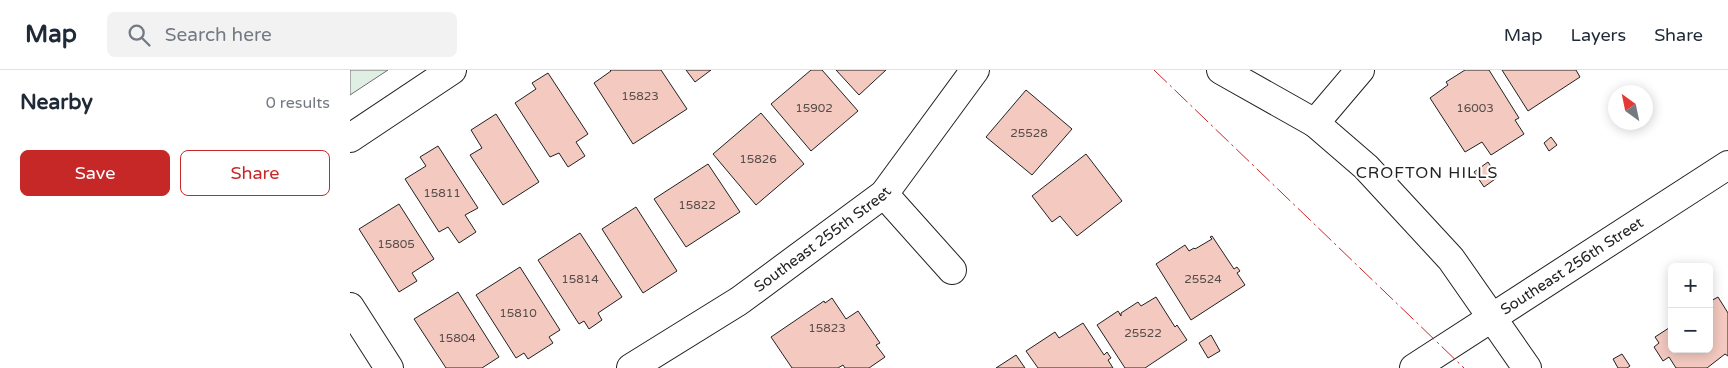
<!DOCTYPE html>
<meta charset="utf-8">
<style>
body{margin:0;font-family:"Varela Round",sans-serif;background:#f2f2f3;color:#1f2937}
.controls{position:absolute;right:15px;bottom:15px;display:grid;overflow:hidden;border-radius:8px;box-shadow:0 2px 12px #0003}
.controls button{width:45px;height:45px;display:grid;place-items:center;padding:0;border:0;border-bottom:1px solid #e0e1e3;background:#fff;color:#1f2937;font:25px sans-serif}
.compass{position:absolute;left:1258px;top:15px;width:45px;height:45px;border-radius:50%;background:#fff;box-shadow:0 2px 12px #0003;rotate:327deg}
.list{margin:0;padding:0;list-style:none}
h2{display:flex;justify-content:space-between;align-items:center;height:65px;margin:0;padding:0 20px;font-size:21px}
h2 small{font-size:16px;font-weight:400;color:#747a83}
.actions{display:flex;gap:10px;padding:15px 20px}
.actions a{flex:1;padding:11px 0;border:1px solid #c62828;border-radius:8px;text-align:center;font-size:18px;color:#c62828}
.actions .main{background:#c62828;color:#fff}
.icon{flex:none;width:28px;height:28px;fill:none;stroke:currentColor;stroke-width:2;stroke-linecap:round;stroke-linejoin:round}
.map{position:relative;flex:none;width:1378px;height:298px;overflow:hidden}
header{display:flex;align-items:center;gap:30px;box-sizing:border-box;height:70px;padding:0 25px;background:#fff;border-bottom:1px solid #e0e1e3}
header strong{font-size:24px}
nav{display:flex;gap:28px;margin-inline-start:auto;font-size:18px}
.search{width:350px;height:45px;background:#f2f2f3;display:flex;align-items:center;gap:12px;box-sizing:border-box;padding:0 18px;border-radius:8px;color:#747a83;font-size:19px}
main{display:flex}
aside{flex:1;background:#fff}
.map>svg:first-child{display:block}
.green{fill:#e0efe3;stroke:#6f6f6f}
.building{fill:#f3c9c0;stroke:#222}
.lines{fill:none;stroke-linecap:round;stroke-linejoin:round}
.minor-casing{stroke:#222;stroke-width:30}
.major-casing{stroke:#222;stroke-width:30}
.minor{stroke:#fff;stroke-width:28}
.major{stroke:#fff;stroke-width:28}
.power{stroke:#c62828;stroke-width:1;stroke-dasharray:18 4 2.5 4;stroke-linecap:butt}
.labels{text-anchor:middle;stroke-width:4;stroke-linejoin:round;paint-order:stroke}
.number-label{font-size:12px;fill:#564c4a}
.street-label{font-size:15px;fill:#222;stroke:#fff}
.neighbourhood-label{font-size:16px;letter-spacing:1px;fill:#222;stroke:#fff}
</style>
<header>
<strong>Map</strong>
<div class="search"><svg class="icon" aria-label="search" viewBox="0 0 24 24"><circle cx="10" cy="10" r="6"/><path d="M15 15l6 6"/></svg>Search here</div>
<nav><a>Map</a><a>Layers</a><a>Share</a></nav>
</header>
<main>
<aside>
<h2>Nearby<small>0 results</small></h2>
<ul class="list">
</ul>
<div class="actions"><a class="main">Save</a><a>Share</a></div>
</aside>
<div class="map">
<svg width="1378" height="298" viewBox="0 0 1378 298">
<rect width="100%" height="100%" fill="#fff"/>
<polygon class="green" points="0,0 38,0 0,25"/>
<g class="building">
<polygon points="260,0 311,0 337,39 283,74 244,13 261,1"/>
<polygon points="336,0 361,0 345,12"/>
<polygon points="461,0 472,0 508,41 461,81 421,34"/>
<polygon points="486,0 536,0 509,25"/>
<polygon points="1115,0 1139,0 1169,48 1165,50 1174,64 1141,85 1132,72 1115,82 1080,28 1098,15 1096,12"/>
<polygon points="1152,0 1226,0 1230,7 1178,41"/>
<polygon points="198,3 238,64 226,72 235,86 218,97 209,83 200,87 165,33 186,19 182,13"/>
<polygon points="676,20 722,59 682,105 636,67"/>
<polygon points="411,43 454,94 406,135 363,84"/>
<polygon points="146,44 189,112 153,135 120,85 132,78 121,60"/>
<polygon points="1201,67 1207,75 1199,81 1194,73"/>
<polygon points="88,76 128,138 115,145 126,162 109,173 98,157 89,162 55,109 76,96 70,87"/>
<polygon points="736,84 772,131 727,166 710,146 702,152 682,126"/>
<polygon points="1138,92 1148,107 1134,117 1124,102"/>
<polygon points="358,94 390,142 336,177 304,129"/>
<polygon points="49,134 84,189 62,203 67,211 49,222 9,159"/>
<polygon points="286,137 327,201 293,223 252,159"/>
<polygon points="230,163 272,227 248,243 252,250 239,259 234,251 229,254 188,190"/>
<polygon points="862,166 884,199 887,197 890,201 887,203 895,215 841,250 806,194 835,175 839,181 844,178 845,179 862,169 860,167"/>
<polygon points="170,197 210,260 199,267 203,273 178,289 174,283 166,288 126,225"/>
<polygon points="108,222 149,287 132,298 96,298 64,249"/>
<polygon points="806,227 825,257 827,255 837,270 795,298 775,298 747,255 768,241 771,246 771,243 788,232 791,236"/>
<polygon points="1368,227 1378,243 1378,286 1375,284 1357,298 1326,298 1319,287 1313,291 1304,277 1309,273 1305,267 1322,256 1322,279 1359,279 1359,232"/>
<polygon points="482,228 496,249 508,241 530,273 526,275 535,287 519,298 495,298 493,295 488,298 442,298 421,267 474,231 475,233"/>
<polygon points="733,253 754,285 757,282 761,288 758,290 763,298 688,298 676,281 705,262 709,268"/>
<polygon points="861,265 870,281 858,288 849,273"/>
<polygon points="1272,284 1280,296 1277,298 1268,298 1263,289"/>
<polygon points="666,285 675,298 646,298"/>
</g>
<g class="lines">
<defs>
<g id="minor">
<polyline points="871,0 965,53 1016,97 1101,189 1177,298"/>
<polyline points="965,53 1010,0"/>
<polyline points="0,68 102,0"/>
<polyline points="534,124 602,200"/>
<polyline points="0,237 39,298"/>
<path id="s1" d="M281 298 389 231 534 124 625 0"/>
</g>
<g id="major">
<path id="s2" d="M1064 298 1378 95"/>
</g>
</defs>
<use href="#minor" class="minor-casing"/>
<use href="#major" class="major-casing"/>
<use href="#minor" class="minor"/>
<use href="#major" class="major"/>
<polyline class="power" points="804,0 1114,298"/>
</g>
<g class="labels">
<g class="number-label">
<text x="290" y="30">15823</text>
<text x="464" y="42">15902</text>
<text x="1125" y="42">16003</text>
<text x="679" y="67">25528</text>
<text x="408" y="93">15826</text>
<text x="92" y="127">15811</text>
<text x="347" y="139">15822</text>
<text x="46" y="178">15805</text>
<text x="230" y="213">15814</text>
<text x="853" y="213">25524</text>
<text x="168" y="247">15810</text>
<text x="477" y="262">15823</text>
<text x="793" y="267">25522</text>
<text x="107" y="272">15804</text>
</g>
<g class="street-label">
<text dy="5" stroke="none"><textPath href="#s1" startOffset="231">Southeast 255th Street</textPath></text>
<text dy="5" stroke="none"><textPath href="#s2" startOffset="188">Southeast 256th Street</textPath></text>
</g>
<g class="neighbourhood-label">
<text x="1077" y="108">CROFTON HILLS</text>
</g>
</g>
</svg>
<div class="controls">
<button>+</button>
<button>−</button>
</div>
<svg class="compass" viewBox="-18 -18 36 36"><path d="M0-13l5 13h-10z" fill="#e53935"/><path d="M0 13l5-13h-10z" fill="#747a83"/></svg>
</div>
</main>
